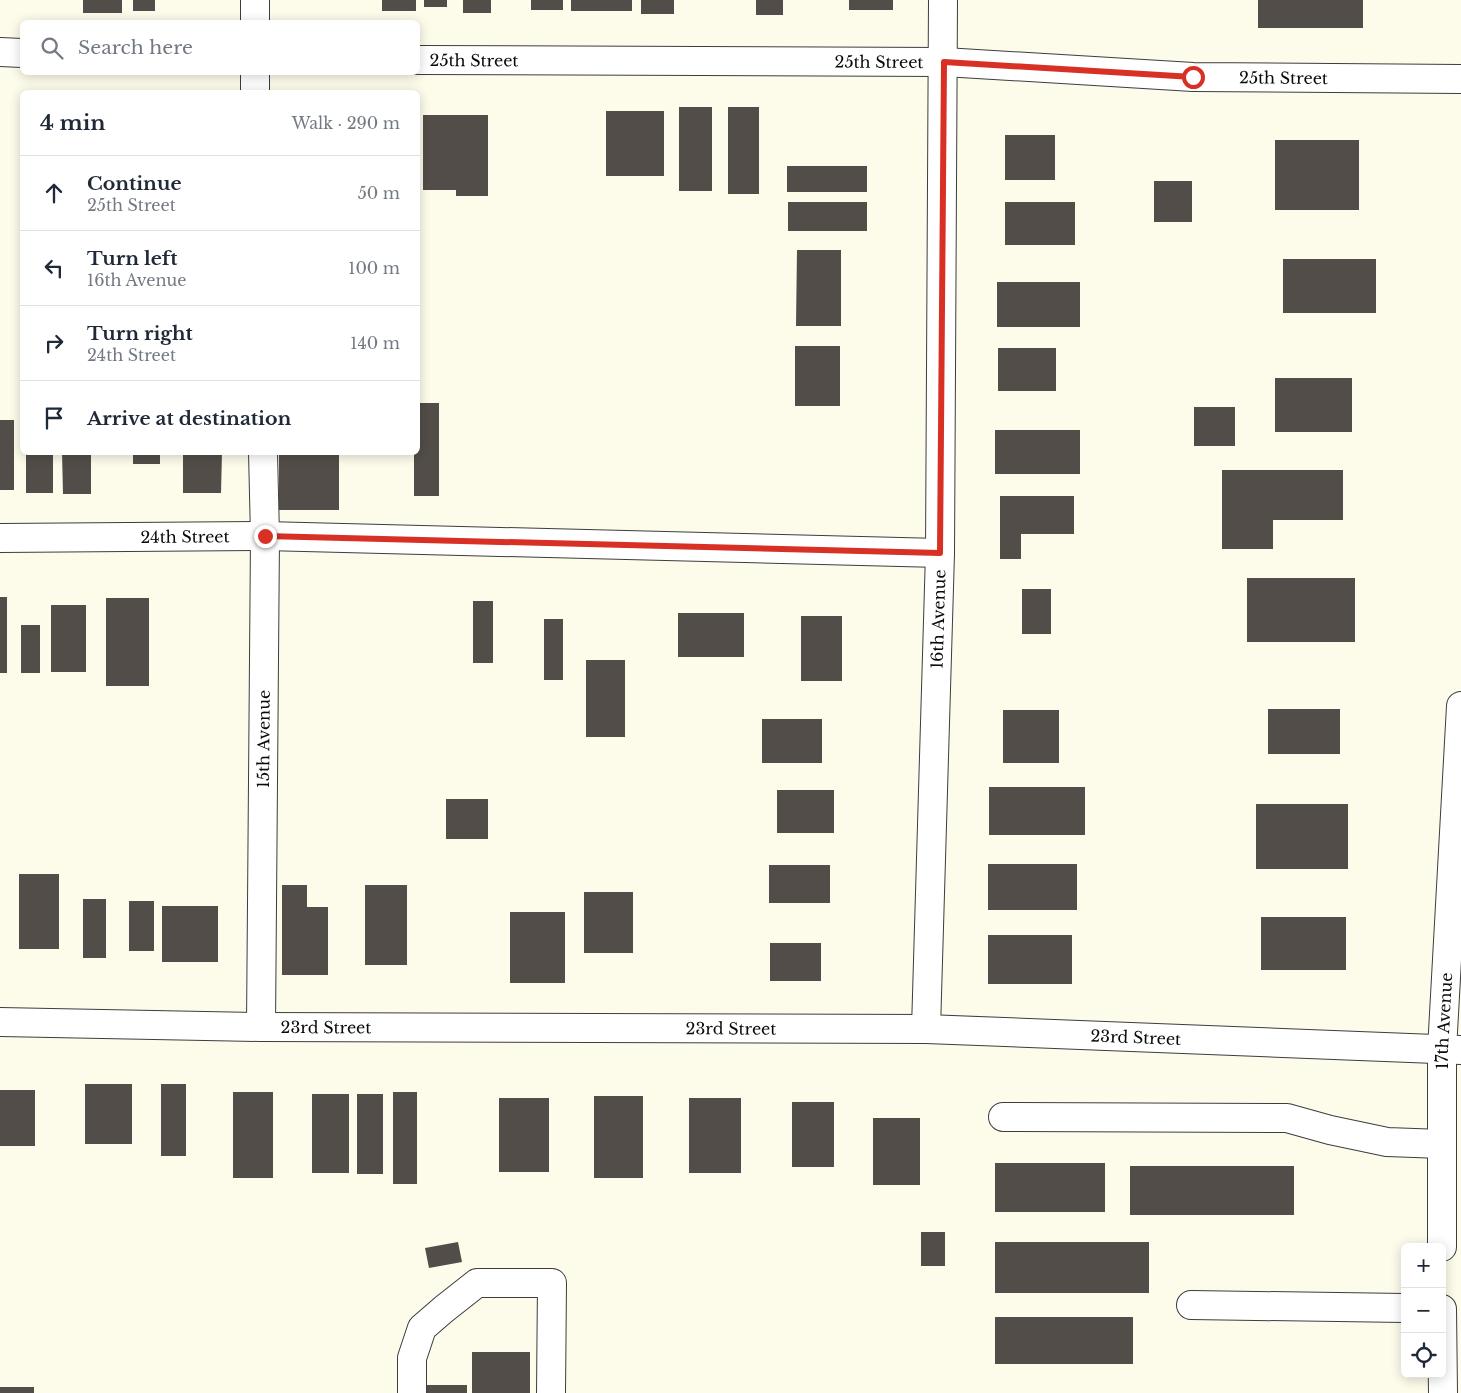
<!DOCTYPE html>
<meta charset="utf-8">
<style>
body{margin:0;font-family:"Libre Baskerville",serif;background:#f2f2f3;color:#1f2937}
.controls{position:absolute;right:15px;bottom:15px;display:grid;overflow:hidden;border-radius:8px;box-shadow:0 2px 12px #0003}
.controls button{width:45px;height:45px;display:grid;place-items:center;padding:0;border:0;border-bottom:1px solid #e0e1e3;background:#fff;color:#1f2937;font:25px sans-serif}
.stop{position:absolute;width:15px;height:15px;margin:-11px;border:4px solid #d93025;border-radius:50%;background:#fff}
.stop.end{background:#d93025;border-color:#fff;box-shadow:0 1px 5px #0008}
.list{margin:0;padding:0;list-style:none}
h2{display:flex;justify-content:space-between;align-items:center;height:65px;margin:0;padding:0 20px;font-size:21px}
h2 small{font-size:16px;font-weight:400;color:#747a83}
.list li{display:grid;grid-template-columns:32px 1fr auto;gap:15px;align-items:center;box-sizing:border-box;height:75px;padding:0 20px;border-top:1px solid #e0e1e3}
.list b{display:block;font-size:19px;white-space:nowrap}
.list p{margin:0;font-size:16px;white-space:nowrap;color:#747a83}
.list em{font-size:16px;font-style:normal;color:#747a83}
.icon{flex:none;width:28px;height:28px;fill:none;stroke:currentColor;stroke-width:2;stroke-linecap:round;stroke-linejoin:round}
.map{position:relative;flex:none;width:1461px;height:1393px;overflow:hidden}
.search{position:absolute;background:#fff;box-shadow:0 2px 12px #0003;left:20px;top:20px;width:400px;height:55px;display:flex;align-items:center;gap:12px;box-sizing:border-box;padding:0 18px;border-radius:8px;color:#747a83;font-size:19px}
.panel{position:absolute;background:#fff;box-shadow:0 2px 12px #0003;left:20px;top:90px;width:400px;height:365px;border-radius:8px}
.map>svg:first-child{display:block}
.building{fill:#524d48}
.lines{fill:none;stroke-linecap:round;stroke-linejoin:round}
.minor-casing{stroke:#3d3d3d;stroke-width:30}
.minor{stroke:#fff;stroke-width:28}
.route{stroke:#d93025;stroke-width:6}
.labels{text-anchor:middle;stroke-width:5;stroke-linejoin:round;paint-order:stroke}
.street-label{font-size:16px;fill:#0a0a0a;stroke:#fff}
</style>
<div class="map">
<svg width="1461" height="1393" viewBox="0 0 1461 1393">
<rect width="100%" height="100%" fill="#fdfbea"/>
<g class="building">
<rect x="83" y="0" width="39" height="13"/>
<rect x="133" y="0" width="22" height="11"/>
<rect x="382" y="0" width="34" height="11"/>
<rect x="424" y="0" width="23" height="7"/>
<rect x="463" y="0" width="28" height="13"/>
<rect x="531" y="0" width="32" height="10"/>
<rect x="571" y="0" width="61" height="11"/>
<rect x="641" y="0" width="33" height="14"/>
<rect x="756" y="0" width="27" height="15"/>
<rect x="849" y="0" width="44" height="10"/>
<rect x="1258" y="0" width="105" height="28"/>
<rect x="679" y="107" width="33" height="84"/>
<rect x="728" y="107" width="31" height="87"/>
<rect x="606" y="111" width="58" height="65"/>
<polygon points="423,115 488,115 488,196 456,196 456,190 423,190"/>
<rect x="1005" y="135" width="50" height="45"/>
<rect x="1275" y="140" width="84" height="70"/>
<rect x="787" y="166" width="80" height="26"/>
<rect x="1154" y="181" width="38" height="41"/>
<rect x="788" y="202" width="79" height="29"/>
<rect x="1005" y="202" width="70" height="43"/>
<polygon points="797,250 841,250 841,326 796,326"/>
<rect x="1283" y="259" width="93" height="54"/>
<rect x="997" y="282" width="83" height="45"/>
<rect x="795" y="346" width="45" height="60"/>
<rect x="998" y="348" width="58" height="43"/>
<rect x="1275" y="378" width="77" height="54"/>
<polygon points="418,403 439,403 439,496 414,496 414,452 418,452"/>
<rect x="1194" y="407" width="41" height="39"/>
<rect x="0" y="420" width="14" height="70"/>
<rect x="995" y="430" width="85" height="44"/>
<rect x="26" y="452" width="27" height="41"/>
<polygon points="62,452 91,452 91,494 63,494"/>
<rect x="133" y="452" width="27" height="12"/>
<polygon points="183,452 222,452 221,493 183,493"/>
<rect x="279" y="452" width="60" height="58"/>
<polygon points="1222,470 1343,470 1343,520 1273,520 1273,549 1222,549"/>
<polygon points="1000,496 1074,496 1074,534 1021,534 1021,559 1000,559"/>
<rect x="1247" y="578" width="108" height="64"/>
<rect x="1022" y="589" width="29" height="45"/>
<rect x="0" y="597" width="7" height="76"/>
<rect x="106" y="598" width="43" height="88"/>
<rect x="473" y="601" width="20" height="62"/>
<rect x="51" y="605" width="35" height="67"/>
<rect x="678" y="613" width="66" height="44"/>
<rect x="801" y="616" width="41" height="65"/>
<rect x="544" y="619" width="19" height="61"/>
<rect x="21" y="625" width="19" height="48"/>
<rect x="586" y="660" width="39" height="77"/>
<rect x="1268" y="709" width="72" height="45"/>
<rect x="1003" y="710" width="56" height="53"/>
<rect x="762" y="719" width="60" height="44"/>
<rect x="989" y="787" width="96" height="48"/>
<rect x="777" y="790" width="57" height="43"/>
<rect x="446" y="799" width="42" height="40"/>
<rect x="1256" y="804" width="92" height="65"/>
<rect x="988" y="864" width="89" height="46"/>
<rect x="769" y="865" width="61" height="38"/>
<rect x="19" y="874" width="40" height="75"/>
<polygon points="282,885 307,885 307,907 328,907 328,975 282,975"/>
<rect x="365" y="885" width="42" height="80"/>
<rect x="584" y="892" width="49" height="61"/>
<rect x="83" y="899" width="23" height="59"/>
<rect x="129" y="901" width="25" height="50"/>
<rect x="162" y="906" width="56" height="56"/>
<rect x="510" y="912" width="55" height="71"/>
<rect x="1261" y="917" width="85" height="53"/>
<rect x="988" y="935" width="84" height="49"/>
<rect x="770" y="943" width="51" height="38"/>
<rect x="85" y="1084" width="47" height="60"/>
<rect x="161" y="1084" width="25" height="72"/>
<rect x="0" y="1090" width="35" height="56"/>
<rect x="233" y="1092" width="40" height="86"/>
<rect x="393" y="1092" width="24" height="92"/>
<rect x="312" y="1094" width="37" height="79"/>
<rect x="357" y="1094" width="26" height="80"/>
<rect x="594" y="1096" width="49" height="82"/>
<rect x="499" y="1098" width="50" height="74"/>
<rect x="689" y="1098" width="52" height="75"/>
<rect x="792" y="1102" width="42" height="65"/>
<rect x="873" y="1118" width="47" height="67"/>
<rect x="995" y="1163" width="110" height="49"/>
<rect x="1130" y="1166" width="164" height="49"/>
<rect x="921" y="1232" width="24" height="34"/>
<polygon points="458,1242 462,1262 429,1268 425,1248"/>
<rect x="995" y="1242" width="154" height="51"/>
<rect x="995" y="1317" width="138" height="47"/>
<rect x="472" y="1352" width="58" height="41"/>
<rect x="416" y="1385" width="51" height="8"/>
<rect x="0" y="1387" width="34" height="6"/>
</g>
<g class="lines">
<defs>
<g id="minor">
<polyline points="255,22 255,0"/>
<polyline points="0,52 22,53"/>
<path id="s1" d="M418 60 944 62 1193 77 1461 79"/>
<polyline points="255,72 255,92"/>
<path id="s2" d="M0 538 265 536 940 553"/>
<path id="s3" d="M0 1022 261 1027 926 1029 1461 1050"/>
<path id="s4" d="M261 1027 265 536 263 452"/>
<path id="s5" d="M926 1029 940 553 943 0"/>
<polyline points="1003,1117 1287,1118 1330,1130 1387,1142 1442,1144"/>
<path id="s6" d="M1442 1247V1050L1461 706"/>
<polyline points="1191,1305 1405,1308"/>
<polyline points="1442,1309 1443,1393"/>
<polyline points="412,1393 412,1358 422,1328 444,1309 477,1283 552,1283 551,1393"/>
</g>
</defs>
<use href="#minor" class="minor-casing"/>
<use href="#minor" class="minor"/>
</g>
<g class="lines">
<polyline class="route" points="265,536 940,553 944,62 1193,77"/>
</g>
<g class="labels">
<g class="street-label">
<text dy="6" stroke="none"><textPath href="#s1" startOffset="56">25th Street</textPath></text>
<text dy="6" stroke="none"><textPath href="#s1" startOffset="461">25th Street</textPath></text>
<text dy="6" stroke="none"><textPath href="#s1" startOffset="866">25th Street</textPath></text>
<text dy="6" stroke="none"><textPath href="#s2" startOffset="185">24th Street</textPath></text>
<text dy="6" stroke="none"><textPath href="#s5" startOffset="410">16th Avenue</textPath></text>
<text dy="6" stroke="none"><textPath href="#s4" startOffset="288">15th Avenue</textPath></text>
<text dy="6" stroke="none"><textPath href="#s6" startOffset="226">17th Avenue</textPath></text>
<text dy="6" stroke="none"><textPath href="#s3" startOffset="326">23rd Street</textPath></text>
<text dy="6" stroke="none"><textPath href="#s3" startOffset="731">23rd Street</textPath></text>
<text dy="6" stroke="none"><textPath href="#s3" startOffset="1136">23rd Street</textPath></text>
</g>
</g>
</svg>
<div class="controls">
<button>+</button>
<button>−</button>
<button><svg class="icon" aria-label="locate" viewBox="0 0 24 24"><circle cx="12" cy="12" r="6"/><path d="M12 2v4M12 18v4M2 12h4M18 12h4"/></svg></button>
</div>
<div class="stop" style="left:1193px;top:77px"></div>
<div class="stop end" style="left:265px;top:536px"></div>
<div class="search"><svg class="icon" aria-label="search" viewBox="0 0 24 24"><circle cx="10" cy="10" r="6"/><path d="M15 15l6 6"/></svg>Search here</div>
<section class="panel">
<h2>4 min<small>Walk · 290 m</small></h2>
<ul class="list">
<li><svg class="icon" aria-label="ahead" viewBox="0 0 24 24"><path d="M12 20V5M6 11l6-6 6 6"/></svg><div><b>Continue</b><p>25th Street</p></div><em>50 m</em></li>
<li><svg class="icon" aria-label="left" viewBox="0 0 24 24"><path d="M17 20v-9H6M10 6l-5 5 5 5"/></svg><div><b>Turn left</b><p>16th Avenue</p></div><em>100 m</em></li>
<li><svg class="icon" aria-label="right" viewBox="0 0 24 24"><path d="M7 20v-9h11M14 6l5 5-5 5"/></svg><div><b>Turn right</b><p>24th Street</p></div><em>140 m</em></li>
<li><svg class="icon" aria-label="arrive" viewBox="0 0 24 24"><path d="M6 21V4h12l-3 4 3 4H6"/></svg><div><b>Arrive at destination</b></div></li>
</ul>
</section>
</div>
